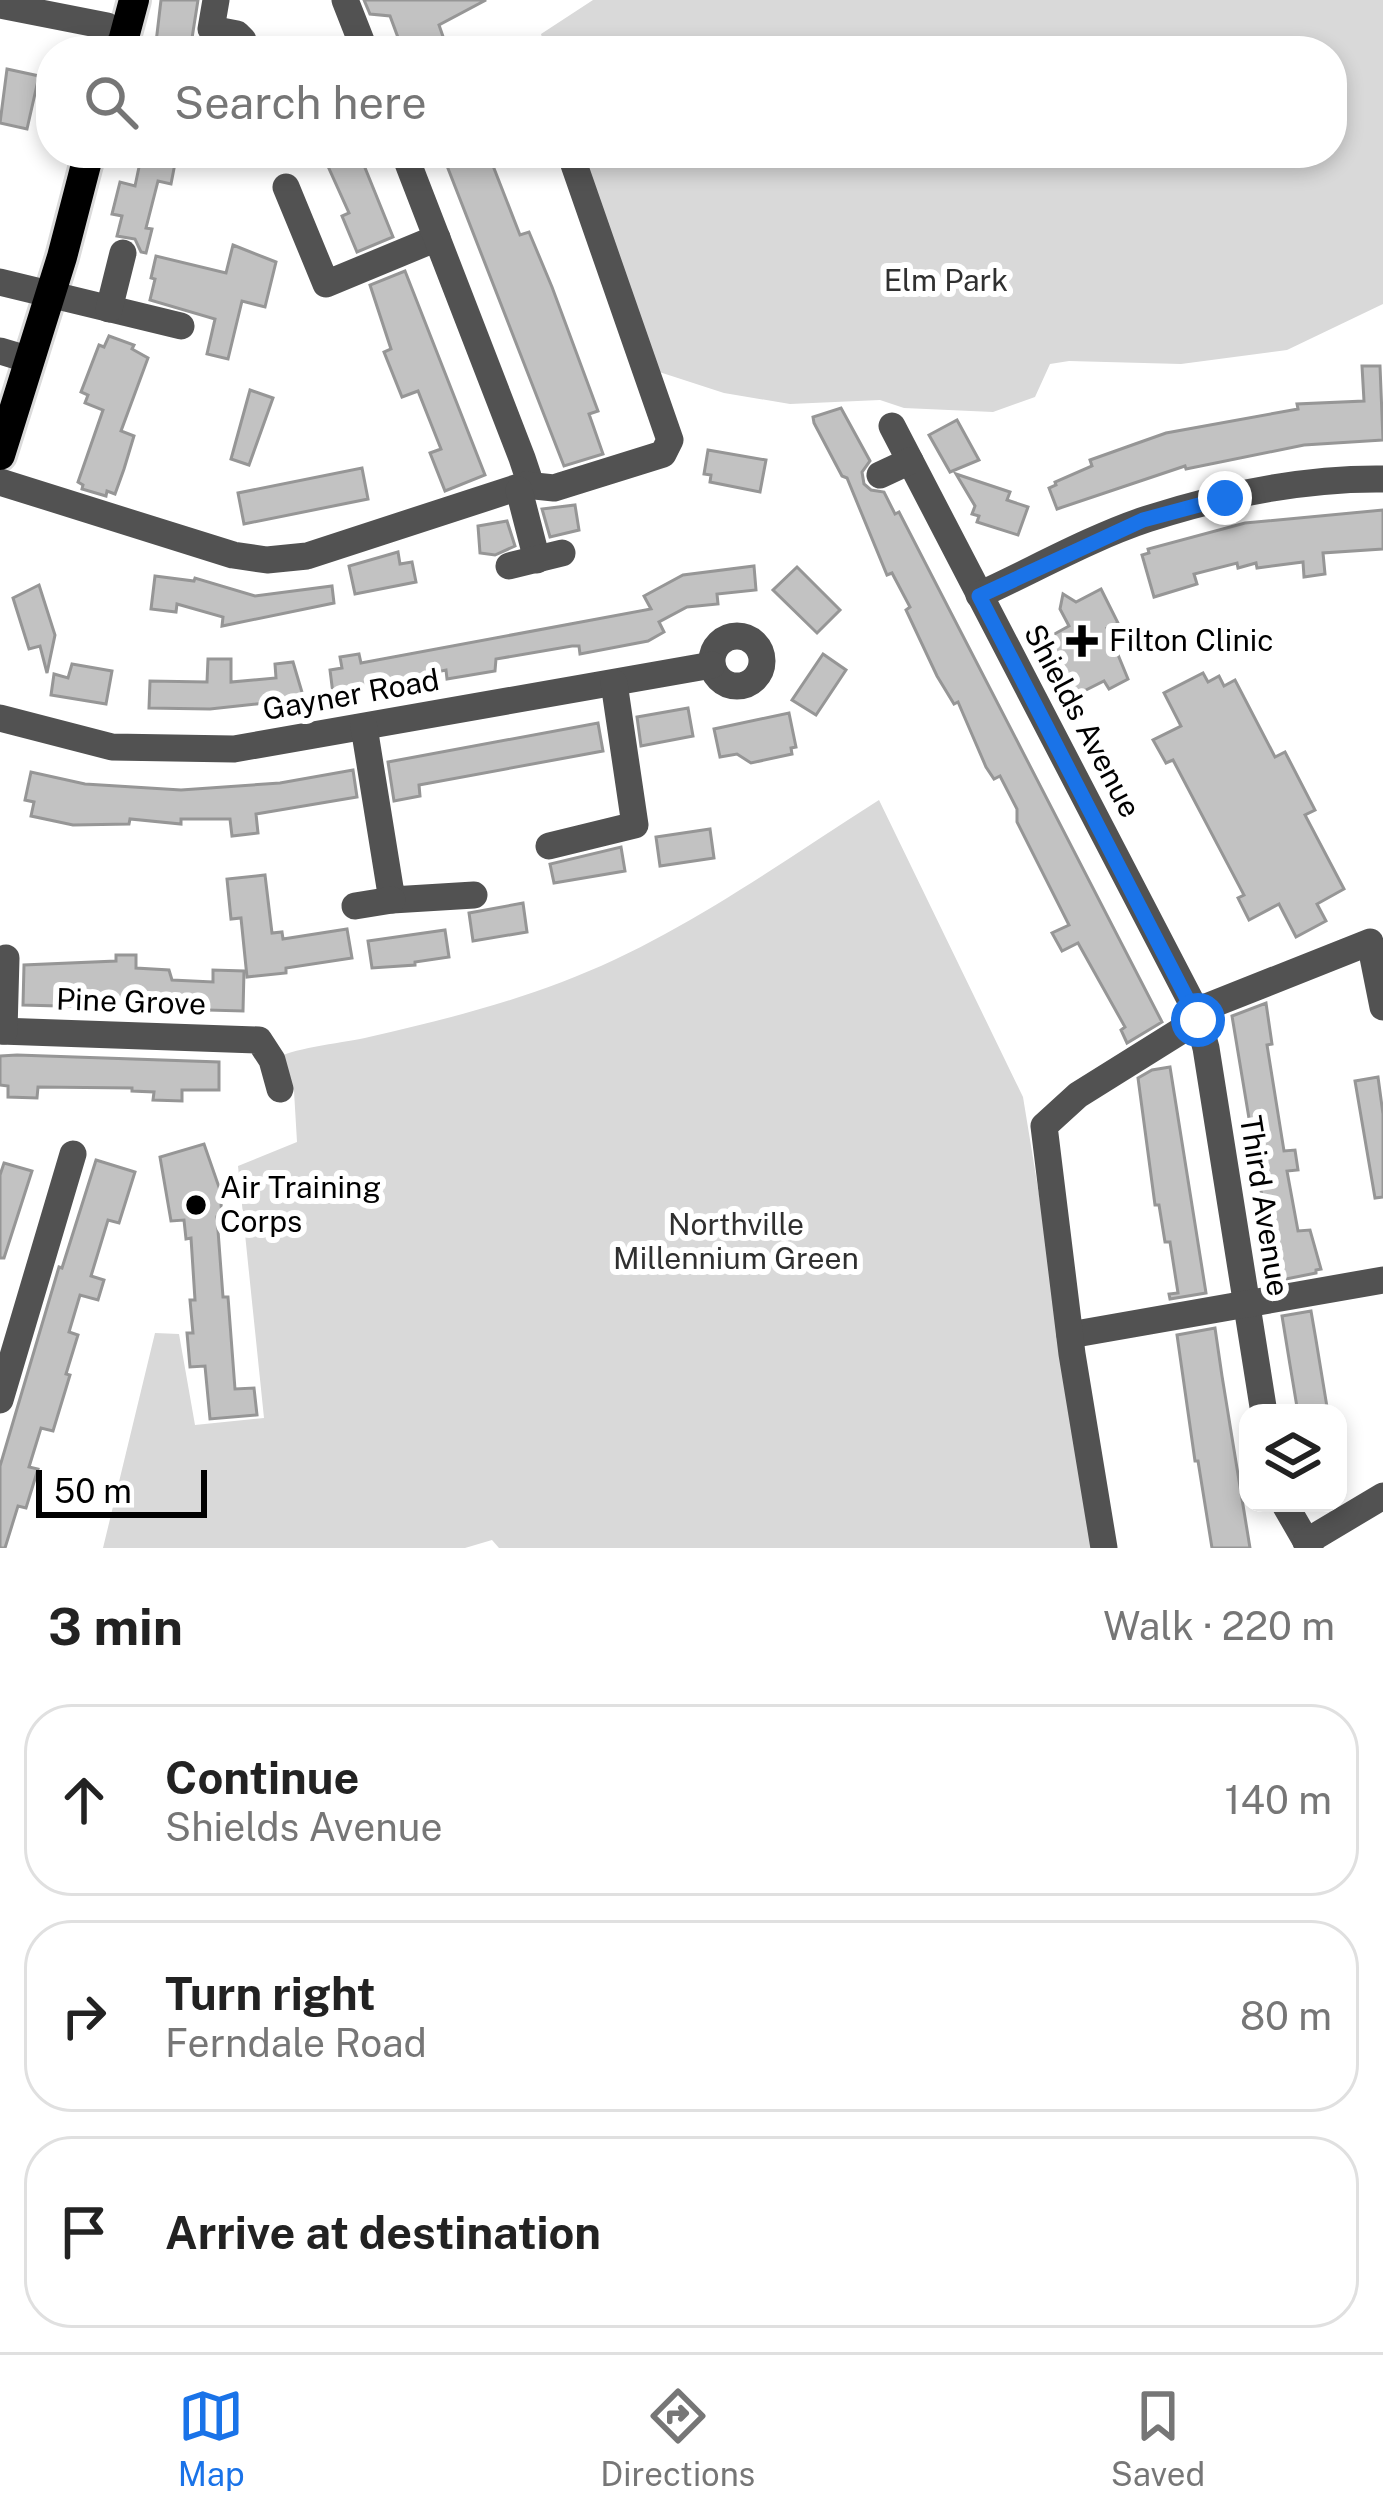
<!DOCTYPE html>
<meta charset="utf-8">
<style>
body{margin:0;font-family:"Public Sans",sans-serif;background:#f2f2f2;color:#222}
.controls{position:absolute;right:36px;bottom:36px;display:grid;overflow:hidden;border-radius:24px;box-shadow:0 6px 18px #0003}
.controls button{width:108px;height:108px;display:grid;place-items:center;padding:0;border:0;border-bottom:3px solid #e0e0e0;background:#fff;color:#222;font:60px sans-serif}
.scale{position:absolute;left:36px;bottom:30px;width:171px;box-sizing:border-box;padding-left:12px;border:6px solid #000;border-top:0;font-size:33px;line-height:42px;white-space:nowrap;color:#000;-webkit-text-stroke:9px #fff;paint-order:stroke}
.stop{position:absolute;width:36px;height:36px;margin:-27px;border:9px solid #1a73e8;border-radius:50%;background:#fff}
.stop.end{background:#1a73e8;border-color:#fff;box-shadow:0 3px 12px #0008}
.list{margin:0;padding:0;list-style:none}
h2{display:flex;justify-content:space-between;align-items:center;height:156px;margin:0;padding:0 48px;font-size:51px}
h2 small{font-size:39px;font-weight:400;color:#767676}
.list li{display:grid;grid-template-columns:78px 1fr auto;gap:36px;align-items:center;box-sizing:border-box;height:192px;margin:0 24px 24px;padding:0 24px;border:3px solid #e0e0e0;border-radius:48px}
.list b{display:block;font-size:45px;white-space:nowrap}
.list p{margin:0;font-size:39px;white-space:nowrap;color:#767676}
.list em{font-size:39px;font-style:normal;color:#767676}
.icon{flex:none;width:66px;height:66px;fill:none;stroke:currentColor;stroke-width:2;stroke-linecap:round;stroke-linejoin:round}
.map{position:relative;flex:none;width:1383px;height:1548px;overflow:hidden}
.search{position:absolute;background:#fff;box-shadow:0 6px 18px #0003;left:36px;right:36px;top:36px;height:132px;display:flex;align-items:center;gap:30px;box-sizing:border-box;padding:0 42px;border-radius:48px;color:#767676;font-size:45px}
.sheet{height:804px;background:#fff}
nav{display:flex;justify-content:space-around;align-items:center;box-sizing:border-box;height:168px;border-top:3px solid #e0e0e0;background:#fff;font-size:33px;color:#767676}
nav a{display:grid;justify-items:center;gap:6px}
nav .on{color:#1a73e8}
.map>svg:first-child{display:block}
.green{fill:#d9d9d9}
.building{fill:#c2c2c2;stroke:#969696;stroke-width:3}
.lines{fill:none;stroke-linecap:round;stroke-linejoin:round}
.major-casing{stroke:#dbdbdb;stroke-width:36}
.minor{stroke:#525252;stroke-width:27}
.major{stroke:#000;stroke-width:30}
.route{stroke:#1a73e8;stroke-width:15}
.poi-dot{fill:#000;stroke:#fff;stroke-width:4.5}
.labels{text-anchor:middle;stroke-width:12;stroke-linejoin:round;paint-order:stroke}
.park-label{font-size:30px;fill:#303030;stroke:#fff}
.poi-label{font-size:30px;fill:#000;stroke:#fff;text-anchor:start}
.street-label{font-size:30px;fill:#000;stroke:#fff}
</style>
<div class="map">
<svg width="1383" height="1548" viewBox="0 0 1383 1548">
<rect width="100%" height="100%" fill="#fff"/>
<g class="green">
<polygon points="593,0 1383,0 1383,304 1287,350 1181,364 1069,361 1050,364 1035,397 993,412 904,408 880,400 790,404 724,393 647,368 579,153 1332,153 1332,51 546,51 541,34"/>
<path d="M879 800 1023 1097 1097 1548H499L492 1540 465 1548H103L155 1333 179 1334 195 1425 264 1418 238 1166 297 1142 294 1091 280 1057C293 1048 349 1042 369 1037 435 1022 499 1006 562 982 676 939 777 865 879 800Z"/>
</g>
<g class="building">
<polygon points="161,0 198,0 190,51 155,51"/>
<polygon points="364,0 486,0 439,25 448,51 403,51 390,16 370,14"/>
<polygon points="7,69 39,76 27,129 0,123"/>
<polygon points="142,153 177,153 171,184 158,181 146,228 152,229 146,253 141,252 135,239 117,236 122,216 112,214 120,182 135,186"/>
<polygon points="322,153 359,153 393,237 357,252 342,216 349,213"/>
<polygon points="442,153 488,153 520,235 529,232 552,287 598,411 589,414 603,454 564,466"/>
<polygon points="233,245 276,262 265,307 242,301 228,359 207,354 215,319 150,300 155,279 151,278 156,256 226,273"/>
<polygon points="405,271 485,475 445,491 430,453 441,449 418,391 402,397 384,352 391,349 370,285"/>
<polygon points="109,336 134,345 132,349 148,358 121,431 134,436 124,469 115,494 107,491 106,496 82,489 83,485 78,482 103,410 85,403 88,395 81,392 99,345 104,347"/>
<polygon points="1362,366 1380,366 1383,440 1304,445 1186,469 1185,466 1057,509 1049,488 1056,485 1055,482 1092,466 1090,460 1135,444 1166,433 1298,409 1297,404 1364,401"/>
<polygon points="250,390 273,398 249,465 231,459"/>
<polygon points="841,408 870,461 862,472 864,484 871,490 884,492 895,514 899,512 1162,1022 1127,1043 1121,1030 1125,1027 1078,943 1062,951 1052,933 1069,925 1017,822 1017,809 1000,776 994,779 986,767 958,702 954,704 937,676 906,610 910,607 892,573 887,575 847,478 842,476 814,423 813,417"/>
<polygon points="957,420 979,460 950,472 929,435"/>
<polygon points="708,450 766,460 760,492 710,482 711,475 704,474"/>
<polygon points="362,468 368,499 244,524 238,493"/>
<polygon points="956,474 1010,492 1007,500 1028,507 1018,535 977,522 979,516 972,514 975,506"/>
<polygon points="575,505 579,530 550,537 542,509"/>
<polygon points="1383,510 1383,549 1323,553 1325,574 1304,577 1303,562 1257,568 1256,563 1238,568 1237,563 1194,574 1197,584 1154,597 1142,555 1149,553 1148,549 1245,523"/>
<polygon points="507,521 515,546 495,555 480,553 478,526"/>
<polygon points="398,552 400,564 412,562 416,582 355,594 349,566"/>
<polygon points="754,566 756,590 717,594 718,604 687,607 659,622 664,632 648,641 580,654 579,646 572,646 496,659 495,671 447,679 446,670 333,694 330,670 342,668 340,657 359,654 361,663 651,609 644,596 683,575"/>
<polygon points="797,567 840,610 817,633 773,590"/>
<polygon points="155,576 194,581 195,578 255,596 332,586 334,603 222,626 223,617 177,604 176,612 151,609"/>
<polygon points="39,585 55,635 47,673 40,646 29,649 13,598"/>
<polygon points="1101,589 1118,623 1107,628 1128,679 1109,689 1104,681 1078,694 1049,637 1069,626 1060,609 1063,594 1076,602"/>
<polygon points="823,654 846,670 816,715 792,700"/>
<polygon points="208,659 231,659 231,682 276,678 275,664 293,662 304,699 210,709 149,708 150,681 207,682"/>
<polygon points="72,664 112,671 106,704 51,695 54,674 68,678"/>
<polygon points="1203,673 1208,682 1219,676 1224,686 1235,680 1275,757 1285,752 1315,810 1305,815 1344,889 1317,904 1326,921 1296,937 1279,904 1249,920 1238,898 1244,895 1173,760 1166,763 1153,740 1181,726 1164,693"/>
<polygon points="688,708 693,736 641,746 637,717"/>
<polygon points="789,713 796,747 791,748 792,754 751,763 737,754 720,757 714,729"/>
<polygon points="598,723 603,751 419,785 420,796 394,801 388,762"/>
<polygon points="353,770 357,797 256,814 258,833 232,836 230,819 181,819 181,824 130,819 129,824 73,825 31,816 34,802 25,800 31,772 85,784 181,790 280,783"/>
<polygon points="710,829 714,858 660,866 656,837"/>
<polygon points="621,847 625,871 554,883 550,864"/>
<polygon points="265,875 272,933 282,932 283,939 347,929 352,958 286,968 286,973 247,977 241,918 231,919 227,879"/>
<polygon points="523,903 527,932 473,941 469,913"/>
<polygon points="445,930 449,957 415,962 415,965 372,968 368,941"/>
<polygon points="116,955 136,955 136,968 169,970 172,980 213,982 213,970 244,971 243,1011 23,1005 24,965 116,961"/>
<polygon points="1266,1003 1272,1044 1267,1045 1284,1151 1295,1150 1298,1170 1287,1171 1298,1231 1310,1230 1321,1269 1316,1270 1316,1273 1276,1281 1232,1016"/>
<polygon points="17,1055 219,1062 219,1090 182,1090 182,1101 153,1100 154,1092 132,1091 132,1088 38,1087 37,1098 8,1097 8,1086 0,1085 0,1056"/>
<polygon points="1170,1067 1206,1293 1170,1299 1169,1294 1178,1293 1170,1242 1165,1242 1159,1205 1155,1205 1138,1078 1152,1070"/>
<polygon points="1378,1077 1383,1114 1383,1197 1375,1198 1355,1081"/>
<polygon points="204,1144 220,1190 222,1217 217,1217 223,1297 228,1297 235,1389 254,1388 257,1415 210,1419 205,1366 190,1367 187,1333 193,1333 190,1300 195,1300 191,1238 186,1239 184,1220 171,1221 160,1157"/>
<polygon points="96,1160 135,1172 119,1223 108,1220 91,1276 104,1280 98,1300 80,1295 69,1332 78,1335 66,1374 70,1375 53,1431 41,1428 29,1467 38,1469 26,1508 18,1506 5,1548 0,1548 0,1466 59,1267 62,1268"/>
<polygon points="4,1163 32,1171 4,1258 0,1258 0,1175"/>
<polygon points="1311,1311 1316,1340 1328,1413 1298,1413 1290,1365 1282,1316"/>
<polygon points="1215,1328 1222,1376 1250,1548 1212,1548 1198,1461 1195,1461 1177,1335"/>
</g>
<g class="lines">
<defs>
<g id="major">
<polyline points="112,51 122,45 134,0"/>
<polyline points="0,455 62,257 89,153"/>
</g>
</defs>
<use href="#major" class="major-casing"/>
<g class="minor">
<polyline points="216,0 211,29 237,34 243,40 244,51"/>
<polyline points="345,0 365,51"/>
<polyline points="0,5 107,26"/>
<polyline points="286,187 326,284 437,238"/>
<polyline points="0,282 181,326"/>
<polyline points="109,309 123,253"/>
<polyline points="0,351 30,360"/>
<polyline points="892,426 1196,1011 1206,1048 1264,1413"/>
<polyline points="880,475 910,461"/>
<polyline points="0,482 233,555 267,560 307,556 525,485 528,476 522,458 404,153"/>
<polyline points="525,485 554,488 663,454 670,440 570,153"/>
<polyline points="519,490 537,560"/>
<polyline points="509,566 562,553"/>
<path d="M979 595C1034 570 1090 538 1147 519 1222 495 1304 478 1383 479"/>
<circle cx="737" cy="661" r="25"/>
<polyline points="0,718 112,747 234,749 712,665"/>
<polyline points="364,727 392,900 474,895"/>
<polyline points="549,846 635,825 614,683"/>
<polyline points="355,906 392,900"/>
<polyline points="1196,1011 1370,942 1383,1007"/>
<polyline points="0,1031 259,1040 272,1060 280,1089"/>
<polyline points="4,1031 6,958"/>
<polyline points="1070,1335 1383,1280"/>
<polyline points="0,1400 73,1154"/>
<polyline points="1284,1503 1310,1548"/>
<polyline points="1306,1542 1383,1496"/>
<polyline points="1104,1548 1072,1354 1044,1126 1078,1095 1198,1020"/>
</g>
<use href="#major" class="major"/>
</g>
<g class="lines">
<polyline class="route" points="1198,1020 979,596 1143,520 1225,498"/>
</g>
<g class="poi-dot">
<path d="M1076 623h12v12h12v12h-12v12h-12v-12h-12v-12h12z"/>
<circle cx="196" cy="1205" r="12"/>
</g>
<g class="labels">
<g class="park-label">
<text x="946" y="291">Elm Park</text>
<text x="736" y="1235">Northville<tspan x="736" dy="34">Millennium Green</tspan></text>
</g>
<g class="poi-label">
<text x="1109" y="651">Filton Clinic</text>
<text x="220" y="1198">Air Training<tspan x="220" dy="34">Corps</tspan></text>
</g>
<g class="street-label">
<text transform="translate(351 695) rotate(-10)" y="10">Gayner Road</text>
<text transform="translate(1082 721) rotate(62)" y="10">Shields Avenue</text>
<text transform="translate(131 1002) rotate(2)" y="10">Pine Grove</text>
<text transform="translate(1264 1206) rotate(81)" y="10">Third Avenue</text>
</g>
</g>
</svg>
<div class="controls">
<button><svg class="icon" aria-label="layers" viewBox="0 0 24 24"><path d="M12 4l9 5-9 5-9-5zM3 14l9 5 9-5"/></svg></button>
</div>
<div class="scale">50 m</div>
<div class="stop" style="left:1198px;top:1020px"></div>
<div class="stop end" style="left:1225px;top:498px"></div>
<div class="search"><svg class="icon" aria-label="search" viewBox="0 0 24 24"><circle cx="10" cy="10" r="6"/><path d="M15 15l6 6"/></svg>Search here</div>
</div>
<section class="sheet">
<h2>3 min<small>Walk · 220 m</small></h2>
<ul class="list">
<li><svg class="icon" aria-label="ahead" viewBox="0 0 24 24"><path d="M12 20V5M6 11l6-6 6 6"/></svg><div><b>Continue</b><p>Shields Avenue</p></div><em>140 m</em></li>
<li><svg class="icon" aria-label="right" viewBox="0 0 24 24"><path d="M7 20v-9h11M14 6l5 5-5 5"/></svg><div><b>Turn right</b><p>Ferndale Road</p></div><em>80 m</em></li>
<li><svg class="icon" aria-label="arrive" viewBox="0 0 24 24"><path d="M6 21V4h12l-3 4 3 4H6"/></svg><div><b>Arrive at destination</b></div></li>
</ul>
</section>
<nav>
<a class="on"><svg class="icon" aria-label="map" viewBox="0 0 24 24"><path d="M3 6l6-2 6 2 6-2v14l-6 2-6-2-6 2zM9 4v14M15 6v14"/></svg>Map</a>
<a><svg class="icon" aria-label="directions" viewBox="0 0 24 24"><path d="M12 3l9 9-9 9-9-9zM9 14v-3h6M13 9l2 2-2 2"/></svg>Directions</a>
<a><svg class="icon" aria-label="saved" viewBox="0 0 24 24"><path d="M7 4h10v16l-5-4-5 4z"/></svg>Saved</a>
</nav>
